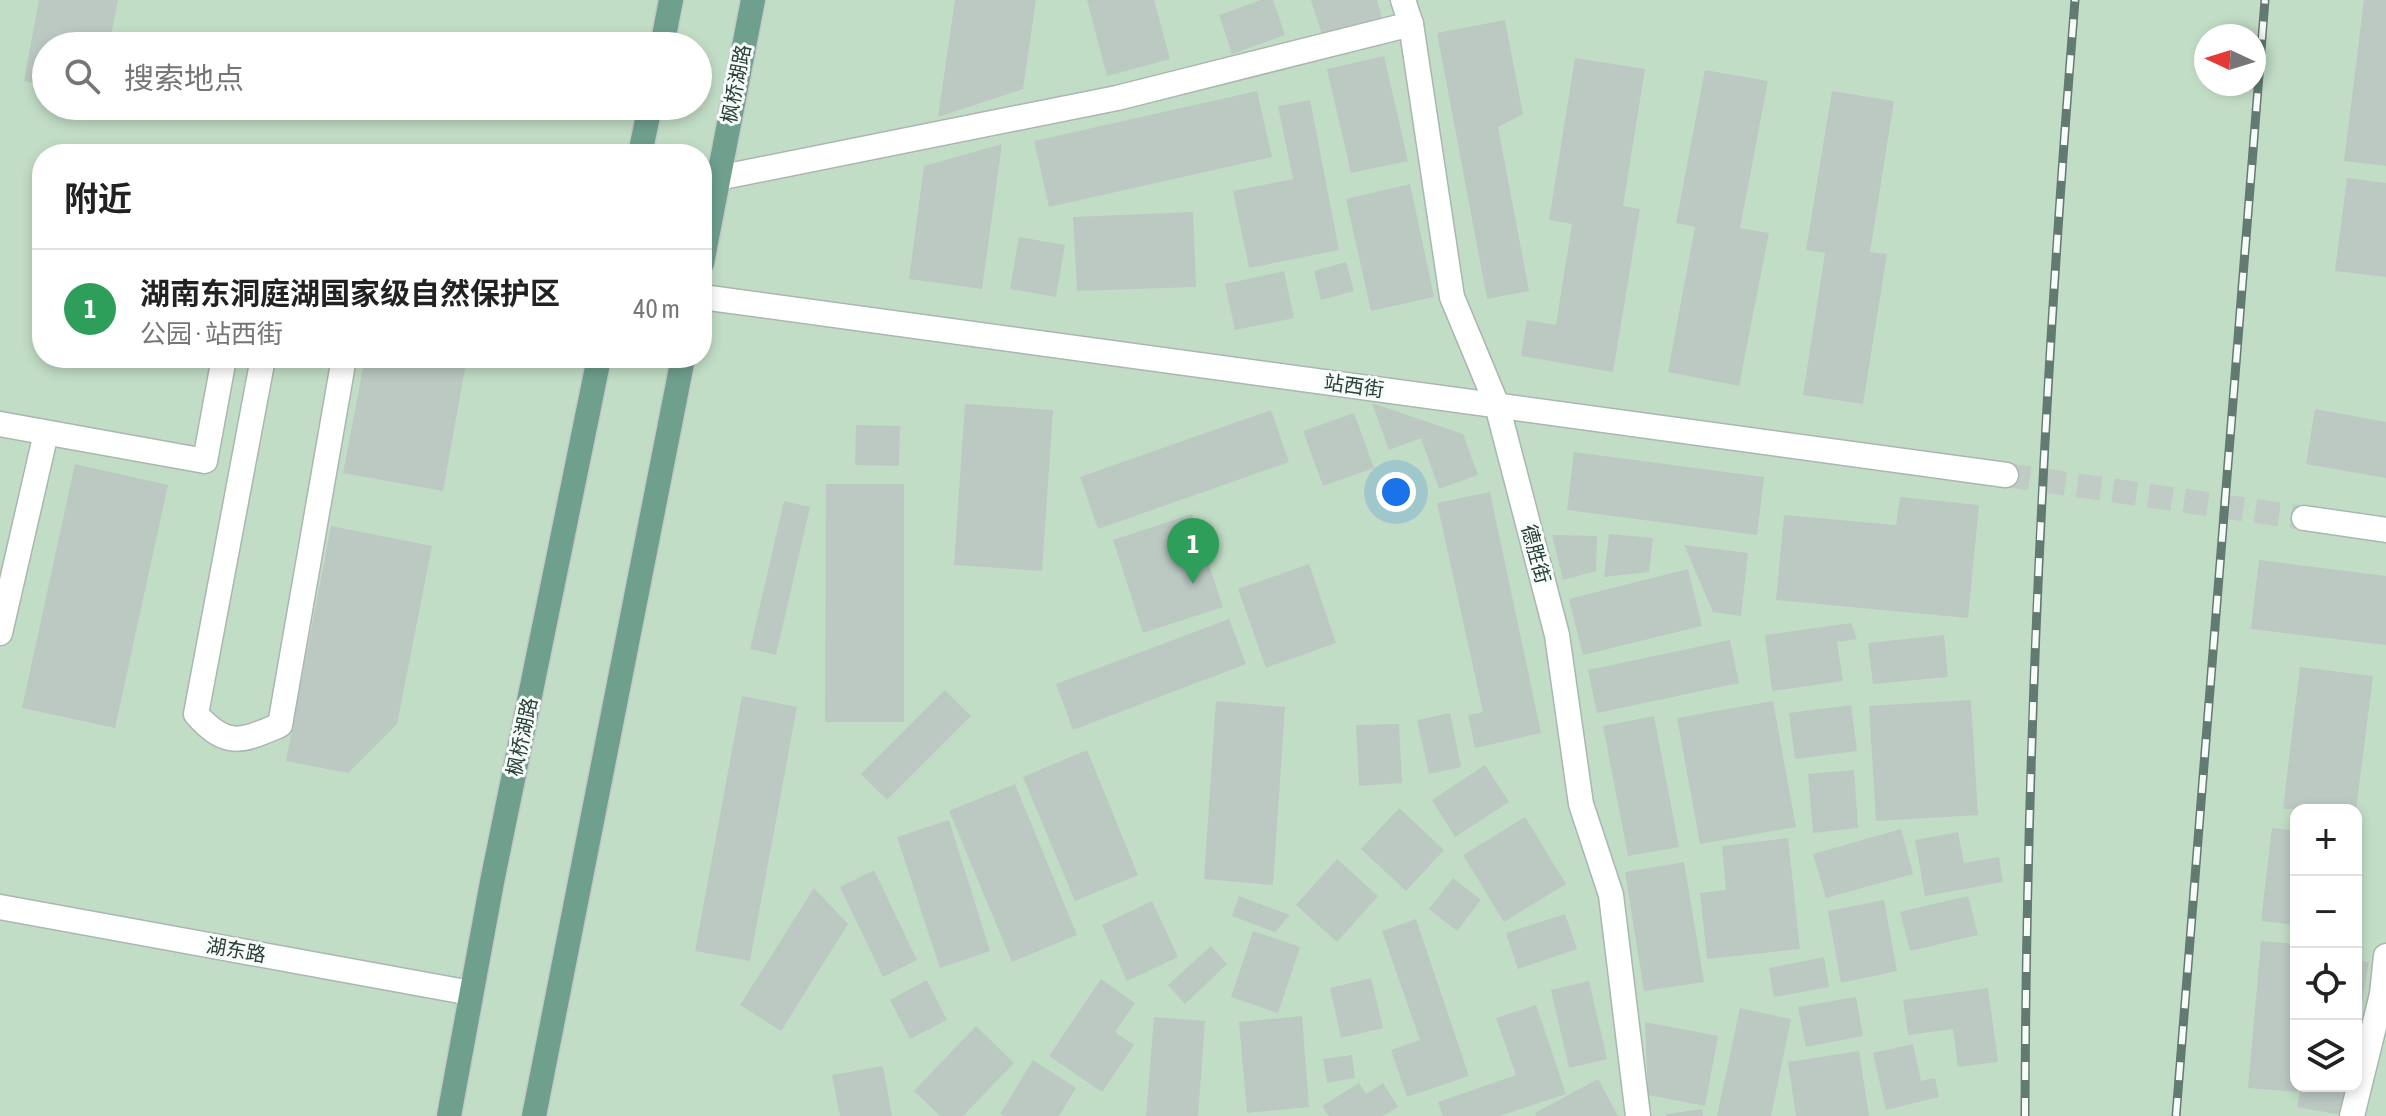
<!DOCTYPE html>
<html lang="zh">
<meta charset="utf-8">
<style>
body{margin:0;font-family:"Asap Condensed","Noto Sans SC",sans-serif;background:#f2f2f2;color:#222}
.controls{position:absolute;right:24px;bottom:24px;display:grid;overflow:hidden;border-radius:16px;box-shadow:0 4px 12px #0003}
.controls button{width:72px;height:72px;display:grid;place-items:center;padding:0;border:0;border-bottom:2px solid #e0e0e0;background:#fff;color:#222;font:40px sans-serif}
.compass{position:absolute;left:2194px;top:24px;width:72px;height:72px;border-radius:50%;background:#fff;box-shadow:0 4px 12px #0003;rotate:274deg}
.you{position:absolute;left:1396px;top:492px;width:28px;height:28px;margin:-20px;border:6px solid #fff;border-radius:50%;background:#1a73e8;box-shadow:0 0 0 12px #1a73e833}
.badge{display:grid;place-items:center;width:52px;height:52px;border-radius:50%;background:#7c3aed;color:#fff;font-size:26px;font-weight:700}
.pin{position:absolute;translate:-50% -66px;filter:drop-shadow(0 2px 4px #0008)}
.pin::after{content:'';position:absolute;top:42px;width:28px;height:24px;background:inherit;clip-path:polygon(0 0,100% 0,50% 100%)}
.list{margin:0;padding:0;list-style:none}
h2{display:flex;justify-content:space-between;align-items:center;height:104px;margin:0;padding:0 32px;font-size:34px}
h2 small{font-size:26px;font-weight:400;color:#767676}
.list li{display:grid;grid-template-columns:52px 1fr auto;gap:24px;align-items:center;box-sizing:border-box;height:120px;padding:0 32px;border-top:2px solid #e0e0e0}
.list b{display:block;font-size:30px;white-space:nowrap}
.list p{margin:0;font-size:26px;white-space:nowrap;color:#767676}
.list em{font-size:26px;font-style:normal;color:#767676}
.icon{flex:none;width:44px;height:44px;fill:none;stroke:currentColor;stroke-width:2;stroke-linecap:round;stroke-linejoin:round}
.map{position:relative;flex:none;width:2386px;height:1116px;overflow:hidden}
.search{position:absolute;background:#fff;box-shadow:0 4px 12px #0003;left:32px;top:32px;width:680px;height:88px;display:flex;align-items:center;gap:20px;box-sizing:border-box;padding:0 28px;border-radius:44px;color:#767676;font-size:30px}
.panel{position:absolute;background:#fff;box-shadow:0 4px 12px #0003;left:32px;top:144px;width:680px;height:224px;border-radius:32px}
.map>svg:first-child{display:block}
.green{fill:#c2ddc6;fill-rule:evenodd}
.building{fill:#bcc9c3}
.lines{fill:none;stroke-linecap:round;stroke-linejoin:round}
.secondary-tunnel{stroke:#c1cbc6;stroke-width:24;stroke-dasharray:24 12;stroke-linecap:butt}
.minor-casing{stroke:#aab6b0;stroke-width:27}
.tertiary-casing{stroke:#aab6b0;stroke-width:27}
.secondary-casing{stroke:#a6b9b0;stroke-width:27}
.primary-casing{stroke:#c3c9c7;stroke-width:27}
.minor{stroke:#fff;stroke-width:24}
.tertiary{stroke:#fff;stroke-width:24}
.secondary{stroke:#fff;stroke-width:24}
.primary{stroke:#6f9f8d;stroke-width:24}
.rail-casing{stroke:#627a71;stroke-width:9}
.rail{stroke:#f7fbf9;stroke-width:6;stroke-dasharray:18;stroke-linecap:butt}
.labels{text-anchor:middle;stroke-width:6;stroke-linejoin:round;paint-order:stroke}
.street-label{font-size:20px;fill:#273f36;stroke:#f7fbf9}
</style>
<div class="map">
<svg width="2386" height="1116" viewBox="0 0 2386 1116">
<rect width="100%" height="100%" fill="#e7eeea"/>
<path class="green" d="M0 0H2386V1116H0ZM2206 36H2254V84H2206ZM46 46H698V106H46ZM42 154H702V358H42ZM2296 810H2356V1086H2296Z"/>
<g class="building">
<polygon points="39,0 118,0 109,46 46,46 46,86 24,81"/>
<polygon points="955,0 1036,0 1023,89 938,117"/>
<polygon points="1087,0 1154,0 1170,59 1107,76"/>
<polygon points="1261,0 1273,0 1285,35 1232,54 1219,15"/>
<polygon points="1311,0 1377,0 1384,25 1325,44"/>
<polygon points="2364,0 2386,0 2386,166 2344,161"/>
<polygon points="1505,20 1523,114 1498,127 1529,291 1487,299 1437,33"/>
<polygon points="1384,56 1408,161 1351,173 1327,69"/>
<polygon points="1575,58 1645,69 1623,206 1640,209 1613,372 1521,356 1527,320 1556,325 1572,224 1549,220"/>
<polygon points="1705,70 1768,81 1740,228 1769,233 1739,386 1668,372 1695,227 1676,223"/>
<polygon points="1257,91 1272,157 1049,207 1034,141"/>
<polygon points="1832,91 1894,101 1870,252 1887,254 1863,404 1803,395 1825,253 1806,250"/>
<polygon points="1310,100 1339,250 1249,268 1233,191 1293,179 1278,106"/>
<polygon points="1002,144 982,289 909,279 924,166"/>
<polygon points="2347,178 2386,183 2386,277 2335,271"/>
<polygon points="1410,184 1434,297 1371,311 1346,199"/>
<polygon points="1193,212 1196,287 1077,291 1073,217"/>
<polygon points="1019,237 1065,245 1056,297 1010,289"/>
<polygon points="1346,262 1354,291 1321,300 1314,271"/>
<polygon points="1284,271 1294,318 1235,330 1225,284"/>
<polygon points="365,358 467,358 443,491 343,473"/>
<polygon points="1372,403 1463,434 1478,475 1439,489 1421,438 1389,450"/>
<polygon points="965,404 1053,410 1042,571 954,565"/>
<polygon points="2315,409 2386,422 2386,478 2306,464"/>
<polygon points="1271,410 1289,462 1098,529 1080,477"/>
<polygon points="1354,413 1374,468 1323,486 1303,431"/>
<polygon points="856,425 900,426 899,466 855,465"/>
<polygon points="1574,452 1764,477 1757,535 1567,510"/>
<polygon points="75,464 168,485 115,728 22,708"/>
<polygon points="826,484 904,484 904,722 825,722"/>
<polygon points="1490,492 1541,733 1475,748 1468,715 1483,712 1437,503"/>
<polygon points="1900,497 1979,505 1968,618 1776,600 1784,515 1896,525"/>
<polygon points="784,501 810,507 776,655 750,649"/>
<polygon points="1192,514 1223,607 1143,633 1113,540"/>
<polygon points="331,526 432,546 397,724 348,773 286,761"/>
<polygon points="1609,534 1653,538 1649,572 1604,577"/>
<polygon points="1552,535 1597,536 1596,571 1563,580"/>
<polygon points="1684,545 1748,553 1741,616 1713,612"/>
<polygon points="2259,560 2386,576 2386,645 2251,629"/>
<polygon points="1309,564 1336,643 1266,668 1238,589"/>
<polygon points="1688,569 1702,626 1583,655 1569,599"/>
<polygon points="1229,619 1246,664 1073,730 1056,684"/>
<polygon points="1851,623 1857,639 1837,642 1843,681 1772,691 1765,635"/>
<polygon points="1944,635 1948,677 1873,684 1868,643"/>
<polygon points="1730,640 1739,683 1597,713 1588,670"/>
<polygon points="2300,667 2373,676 2356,810 2283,809"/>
<polygon points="945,690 971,716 887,800 861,774"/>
<polygon points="742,696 797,707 750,961 695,951"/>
<polygon points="1971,700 1978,815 1876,821 1869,706"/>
<polygon points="1216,701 1285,707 1273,885 1204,879"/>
<polygon points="1773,701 1796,827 1700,844 1677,718"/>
<polygon points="1851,705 1857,751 1795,759 1789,713"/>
<polygon points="1450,713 1461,767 1429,774 1417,720"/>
<polygon points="1654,716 1679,847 1628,856 1603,726"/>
<polygon points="1399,724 1402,783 1359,786 1356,725"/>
<polygon points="1087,750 1138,875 1075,901 1023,777"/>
<polygon points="1485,765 1509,802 1455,837 1432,800"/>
<polygon points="1854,770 1858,828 1813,833 1808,774"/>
<polygon points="1015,784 1077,935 1012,962 949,811"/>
<polygon points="1399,808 1444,850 1406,891 1361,849"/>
<polygon points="1525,817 1566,884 1504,922 1463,855"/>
<polygon points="949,820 990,951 940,968 897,837"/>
<polygon points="2272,828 2296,831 2296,925 2261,921"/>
<polygon points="1901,829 1913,874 1826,898 1813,854"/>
<polygon points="1958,832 1964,863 1999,857 2003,882 1925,896 1915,840"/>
<polygon points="1788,838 1800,949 1707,959 1700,893 1726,890 1722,846"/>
<polygon points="1337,859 1378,896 1337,942 1296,905"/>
<polygon points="1684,862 1704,982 1644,991 1625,872"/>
<polygon points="874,870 917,960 883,977 840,887"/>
<polygon points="1453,878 1481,900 1457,931 1429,909"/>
<polygon points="814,888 848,924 781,1031 740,1005"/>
<polygon points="1239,896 1290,915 1275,932 1232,916"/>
<polygon points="1968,896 1978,935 1910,951 1900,912"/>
<polygon points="1884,900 1897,971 1841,983 1828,911"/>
<polygon points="1152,901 1178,957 1127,981 1102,925"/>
<polygon points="1565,914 1577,949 1518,969 1506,933"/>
<polygon points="1416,919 1469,1076 1407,1097 1391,1050 1420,1040 1382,931"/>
<polygon points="1253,931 1300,947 1278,1013 1231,997"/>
<polygon points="2261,941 2296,944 2297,1092 2248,1088"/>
<polygon points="1211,946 1227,964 1185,1004 1168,985"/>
<polygon points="1824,957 1829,987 1774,997 1769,968"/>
<polygon points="2356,960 2369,962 2358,1025 2356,1024"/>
<polygon points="1371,978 1383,1028 1341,1038 1330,988"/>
<polygon points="1101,979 1135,1003 1115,1032 1134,1045 1102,1092 1049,1056"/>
<polygon points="927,980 947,1020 910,1039 890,1000"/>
<polygon points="1589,981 1607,1059 1569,1068 1551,990"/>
<polygon points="1988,988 1998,1062 1958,1067 1953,1029 1908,1035 1903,1000"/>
<polygon points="1856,997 1863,1036 1806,1047 1798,1007"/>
<polygon points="1536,1005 1566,1094 1499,1116 1443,1116 1438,1102 1516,1075 1496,1018"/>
<polygon points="1740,1008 1791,1019 1771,1116 1717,1116"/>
<polygon points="1302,1016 1309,1107 1247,1113 1239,1022"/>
<polygon points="1154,1017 1205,1021 1198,1116 1146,1116"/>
<polygon points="1645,1022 1718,1036 1705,1106 1648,1095"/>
<polygon points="976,1026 1014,1063 963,1116 940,1116 914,1091"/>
<polygon points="1913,1044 1921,1081 1935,1078 1939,1097 1886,1110 1873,1053"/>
<polygon points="1859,1051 1869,1116 1796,1116 1788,1062"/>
<polygon points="1352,1055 1355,1078 1327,1083 1323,1059"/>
<polygon points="1033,1060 1076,1088 1059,1116 1004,1116 1000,1114"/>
<polygon points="883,1066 892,1116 840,1116 832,1075"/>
<polygon points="1598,1079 1618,1116 1536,1116 1535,1113"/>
<polygon points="1359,1083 1366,1094 1383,1083 1398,1107 1383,1116 1329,1116 1322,1106"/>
<polygon points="2301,1086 2347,1086 2341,1115 2297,1107"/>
<polygon points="1702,1109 1703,1116 1666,1116 1666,1114"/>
</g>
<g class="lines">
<polyline class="secondary-tunnel" points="2006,475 2304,518"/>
<defs>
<g id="minor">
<polyline points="1403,0 1411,24 1452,297 1497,405 1557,635 1581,804 1611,895 1638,1116"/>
<polyline points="718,178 1117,98 1411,24"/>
<polyline points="702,297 2006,475"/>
<path d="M263 358 196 714C227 749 242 741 280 725L344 358"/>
<polyline points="0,424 205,461 224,358"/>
<polyline points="0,633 46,433"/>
<polyline points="2352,1116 2382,994 2386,956"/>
</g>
<polyline id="tertiary" points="0,907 471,993"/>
<polyline id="secondary" points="2304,518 2386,530"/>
<g id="primary">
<polyline points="662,46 671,0"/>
<polyline points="640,154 650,106"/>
<polyline points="702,263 753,0"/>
<polyline points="449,1116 492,882 599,358"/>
<polyline points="534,1116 683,358"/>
</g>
</defs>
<use href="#minor" class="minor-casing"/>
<use href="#tertiary" class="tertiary-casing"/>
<use href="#secondary" class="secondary-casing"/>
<use href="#primary" class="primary-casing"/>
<use href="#minor" class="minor"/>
<use href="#tertiary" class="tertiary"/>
<use href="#secondary" class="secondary"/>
<use href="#primary" class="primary"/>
<defs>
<g id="rail">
<path d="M2025 1116C2026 742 2045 372 2075 0"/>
<polyline points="2176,1116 2265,0"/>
</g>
</defs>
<use href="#rail" class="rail-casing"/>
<use href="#rail" class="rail"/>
</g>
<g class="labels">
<g class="street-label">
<text transform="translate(736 84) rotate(-79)" y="7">枫桥湖路</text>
<text transform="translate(1354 386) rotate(8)" y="7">站西街</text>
<text transform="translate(1536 554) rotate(75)" y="7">德胜街</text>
<text transform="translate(522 737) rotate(-78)" y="7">枫桥湖路</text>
<text transform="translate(236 950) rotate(10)" y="7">湖东路</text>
</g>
</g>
</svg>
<div class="controls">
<button>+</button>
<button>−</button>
<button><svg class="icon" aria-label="locate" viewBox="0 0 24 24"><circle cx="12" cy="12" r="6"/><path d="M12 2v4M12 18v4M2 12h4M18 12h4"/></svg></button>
<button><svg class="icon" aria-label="layers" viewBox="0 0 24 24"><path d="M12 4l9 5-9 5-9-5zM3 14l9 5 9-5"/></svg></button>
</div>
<svg class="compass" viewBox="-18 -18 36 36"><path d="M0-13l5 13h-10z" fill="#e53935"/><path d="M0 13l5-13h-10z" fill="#767676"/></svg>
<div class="you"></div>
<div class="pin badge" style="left:1193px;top:584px;background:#2e9e5b">1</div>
<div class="search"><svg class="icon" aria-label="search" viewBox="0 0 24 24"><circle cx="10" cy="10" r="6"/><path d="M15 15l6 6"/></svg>搜索地点</div>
<section class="panel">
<h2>附近<small></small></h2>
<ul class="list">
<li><span class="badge" style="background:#2e9e5b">1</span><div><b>湖南东洞庭湖国家级自然保护区</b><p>公园 · 站西街</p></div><em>40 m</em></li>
</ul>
</section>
</div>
